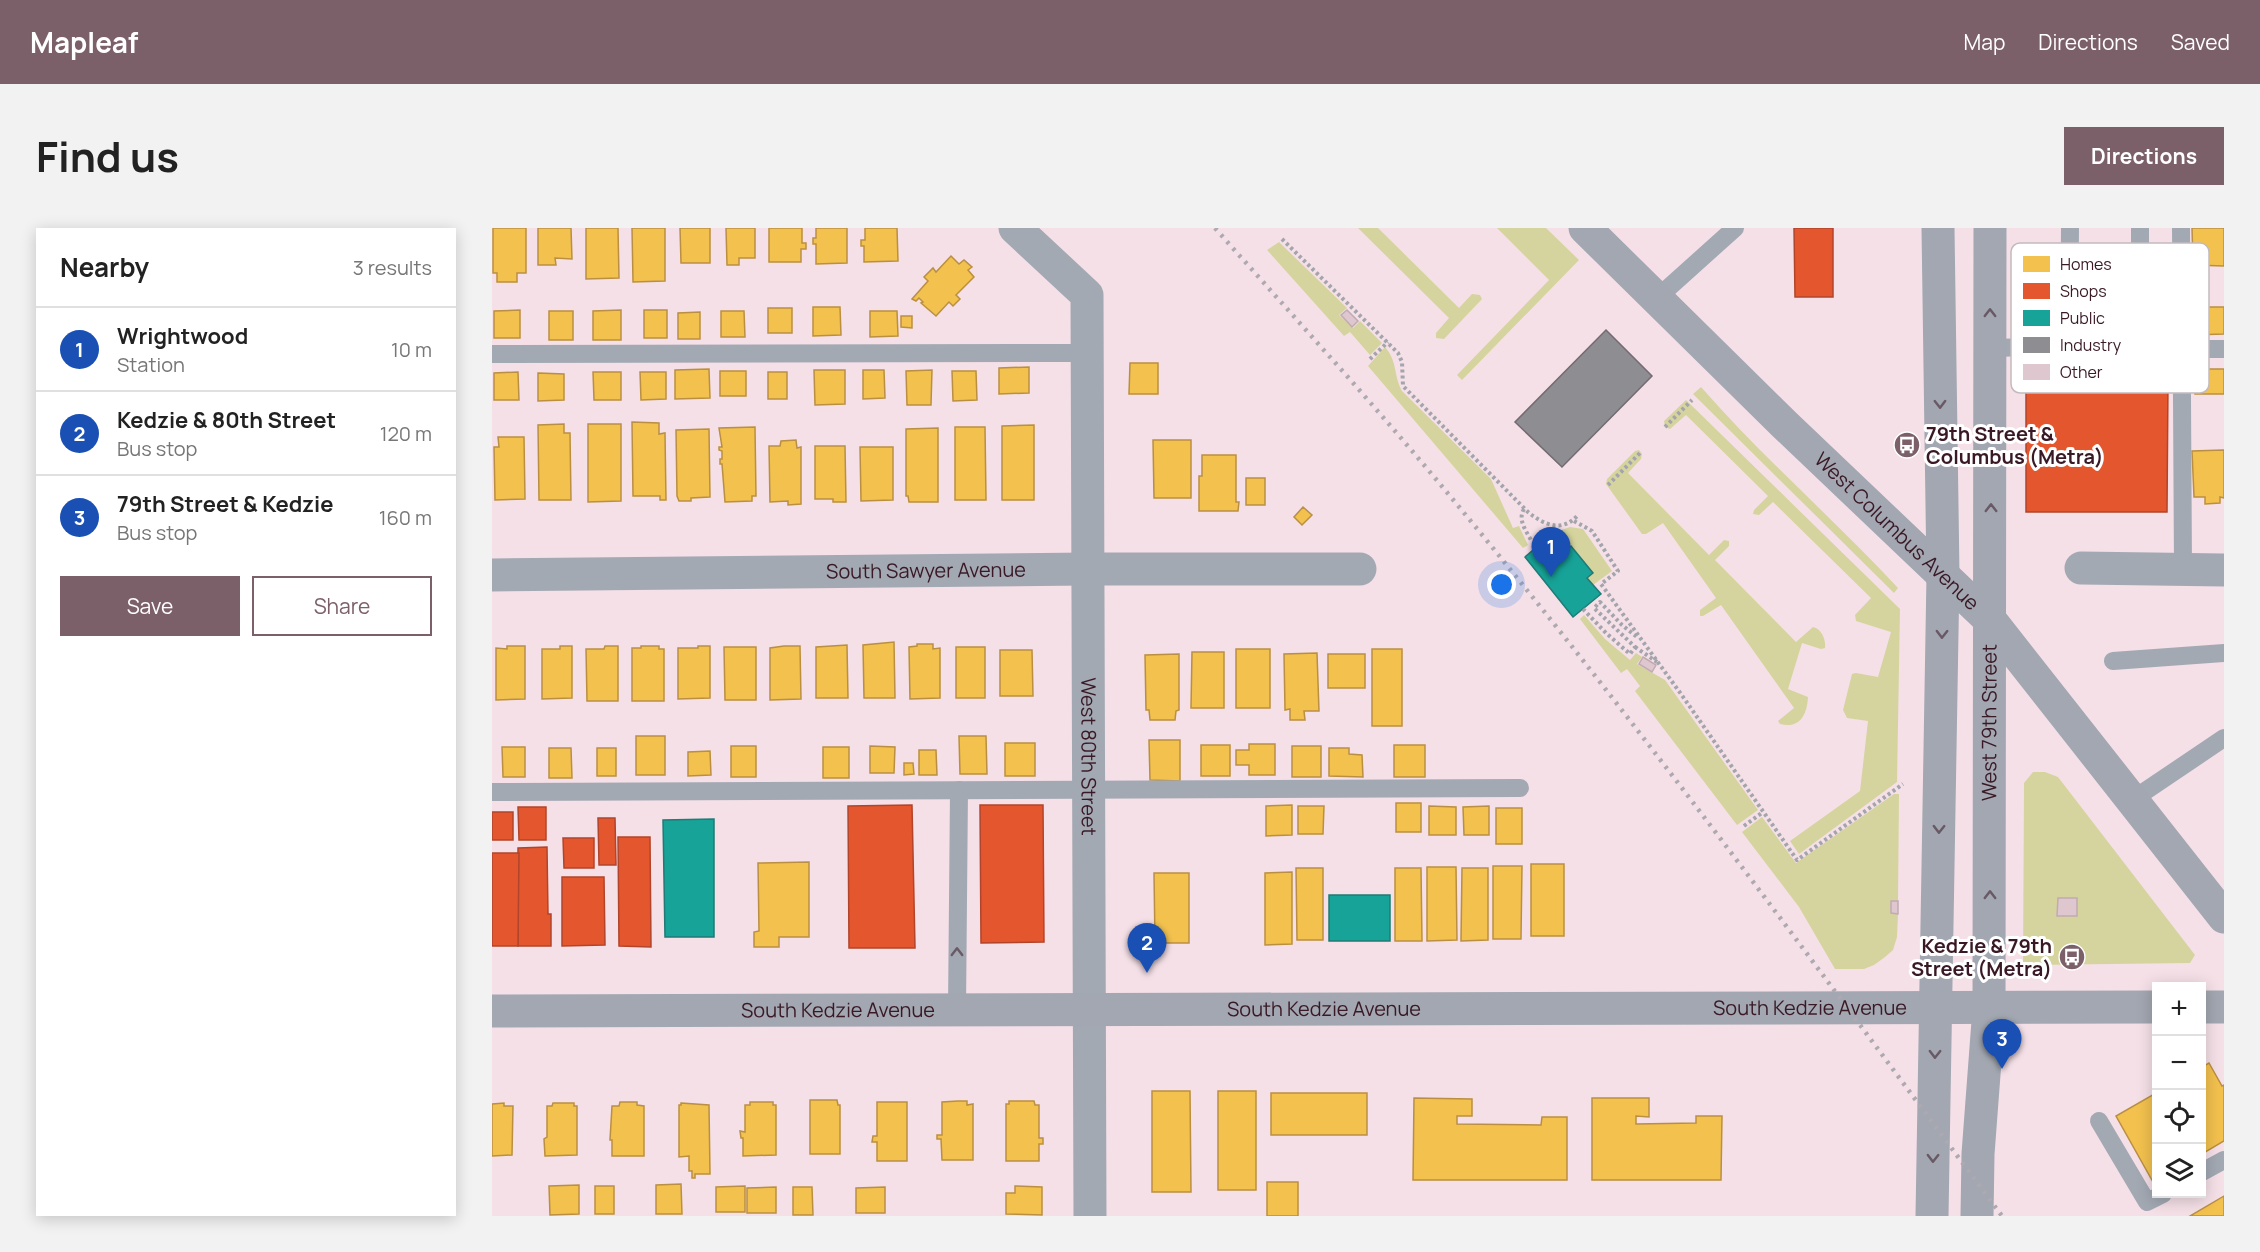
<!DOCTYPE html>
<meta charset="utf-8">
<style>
body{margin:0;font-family:Manrope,sans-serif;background:#f2f2f2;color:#222}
.controls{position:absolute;right:18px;bottom:18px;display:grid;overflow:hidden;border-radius:0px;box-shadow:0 3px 15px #0003}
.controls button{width:54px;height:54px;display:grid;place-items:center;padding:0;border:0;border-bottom:2px solid #e0e0e0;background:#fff;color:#222;font:30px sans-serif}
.you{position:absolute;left:1010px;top:357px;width:21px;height:21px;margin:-15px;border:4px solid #fff;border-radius:50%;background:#1a73e8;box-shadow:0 0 0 9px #1a73e833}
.badge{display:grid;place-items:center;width:39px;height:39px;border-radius:50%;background:#7b5f69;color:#fff;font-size:20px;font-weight:700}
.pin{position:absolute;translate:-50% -50px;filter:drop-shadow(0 2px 3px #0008)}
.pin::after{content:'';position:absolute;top:32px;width:21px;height:18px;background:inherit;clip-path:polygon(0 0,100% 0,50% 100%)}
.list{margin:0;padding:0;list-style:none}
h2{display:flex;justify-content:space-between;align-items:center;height:78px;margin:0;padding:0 24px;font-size:26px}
h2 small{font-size:20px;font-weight:400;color:#767676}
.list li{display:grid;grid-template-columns:39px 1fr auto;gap:18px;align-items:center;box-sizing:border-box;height:84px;padding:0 24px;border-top:2px solid #e0e0e0}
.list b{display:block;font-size:22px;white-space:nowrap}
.list p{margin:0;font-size:20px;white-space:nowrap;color:#767676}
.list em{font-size:20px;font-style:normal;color:#767676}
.actions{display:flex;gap:12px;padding:18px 24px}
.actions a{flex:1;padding:14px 0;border:2px solid #7b5f69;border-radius:0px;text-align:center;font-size:21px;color:#7b5f69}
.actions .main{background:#7b5f69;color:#fff}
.icon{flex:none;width:33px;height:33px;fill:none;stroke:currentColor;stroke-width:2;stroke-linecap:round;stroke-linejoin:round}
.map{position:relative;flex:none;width:1732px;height:988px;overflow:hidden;border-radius:0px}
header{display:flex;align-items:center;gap:36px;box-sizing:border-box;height:84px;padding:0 30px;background:#7b5f69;color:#fff}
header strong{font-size:28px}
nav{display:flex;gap:33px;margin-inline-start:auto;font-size:21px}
.intro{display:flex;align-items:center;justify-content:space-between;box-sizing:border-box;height:144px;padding:0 36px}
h1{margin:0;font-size:42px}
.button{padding:15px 27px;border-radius:0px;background:#7b5f69;color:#fff;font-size:21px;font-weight:700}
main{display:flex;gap:36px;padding:0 36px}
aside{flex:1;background:#fff;border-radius:0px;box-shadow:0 3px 15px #0003}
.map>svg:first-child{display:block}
.green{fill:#d5d49e}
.homes{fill:#f2c14e;stroke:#ba8f42;stroke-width:1.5}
.shops{fill:#e4572e;stroke:#b1442b;stroke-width:1.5}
.public{fill:#17a398;stroke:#217a76;stroke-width:1.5}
.industry{fill:#8d8d92;stroke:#746a71;stroke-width:1.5}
.building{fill:#dfc7cf;stroke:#c2aab3;stroke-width:1.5}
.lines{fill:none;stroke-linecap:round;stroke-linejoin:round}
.path{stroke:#a3a4ac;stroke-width:4;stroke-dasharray:3 3;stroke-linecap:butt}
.lane{stroke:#a3a9b3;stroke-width:18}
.street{stroke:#a3a9b3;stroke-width:33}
.secondary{stroke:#a2a7b1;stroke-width:33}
.rail{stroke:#aea9b0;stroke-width:4.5;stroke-dasharray:3 6;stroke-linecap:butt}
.oneway{stroke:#685964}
.oneway2{stroke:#695a65}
.labels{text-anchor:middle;stroke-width:6;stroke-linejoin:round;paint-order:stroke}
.poi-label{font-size:20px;font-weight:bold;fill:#391925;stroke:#fff;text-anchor:start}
.street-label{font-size:20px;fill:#391925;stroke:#fff}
.key{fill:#fff;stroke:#c4babe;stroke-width:1.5}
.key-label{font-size:16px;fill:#391925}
</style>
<header>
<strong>Mapleaf</strong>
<nav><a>Map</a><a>Directions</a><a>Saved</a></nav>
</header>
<div class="intro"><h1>Find us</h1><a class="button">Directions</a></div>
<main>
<aside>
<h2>Nearby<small>3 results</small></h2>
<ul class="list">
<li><span class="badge" style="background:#1a4fb4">1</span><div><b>Wrightwood</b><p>Station</p></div><em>10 m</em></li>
<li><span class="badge" style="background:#1a4fb4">2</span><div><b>Kedzie &amp; 80th Street</b><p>Bus stop</p></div><em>120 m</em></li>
<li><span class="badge" style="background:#1a4fb4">3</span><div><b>79th Street &amp; Kedzie</b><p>Bus stop</p></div><em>160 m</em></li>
</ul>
<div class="actions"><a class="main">Save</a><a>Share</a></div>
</aside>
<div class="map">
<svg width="1732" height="988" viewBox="0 0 1732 988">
<rect width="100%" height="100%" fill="#f5e0e7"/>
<g class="green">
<polygon points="866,0 886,0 967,80 980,66 988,67 990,71 952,111 944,110 944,105 957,90"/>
<polygon points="1005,0 1054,0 1087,32 970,152 965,147 1057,52"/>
<polygon points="787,14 855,80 847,87 861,100 868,93 890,115 878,127 858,104 852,108 775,22"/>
<path d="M893 119C906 134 901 147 910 163L999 251 1021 300 1027 298 1036 317 1031 320 876 138Z"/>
<path d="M1209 159C1271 230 1342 291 1406 360L1402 365 1201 166Z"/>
<polygon points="1194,172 1408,381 1405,554 1307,626 1298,613 1368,563 1376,493 1355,490 1351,482 1360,446 1364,445 1386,449 1399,404 1364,393 1363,387 1379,370 1281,274 1267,287 1261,286 1262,282 1276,268 1194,187 1178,201 1173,199 1172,193"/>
<path d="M1147 222 1150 226 1149 231 1136 245 1217 327 1232 312 1237 313V318L1223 332 1304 414 1321 399C1330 401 1334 412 1333 420L1329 421 1310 415 1296 461 1316 469C1315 487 1308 501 1288 496L1286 493 1302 480 1229 377 1211 388H1208V382L1224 370 1171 295 1154 306H1150L1114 256 1115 251 1143 223Z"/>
<polygon points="1078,299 1091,301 1120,343 1101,357 1095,350 1101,345 1061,305"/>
<polygon points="1092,387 1113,411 1138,432 1144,425 1150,429 1145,436 1173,452 1266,582 1245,597 1143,463 1148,458 1135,441 1129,445 1088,391"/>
<polygon points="1541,544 1553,544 1566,549 1703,727 1698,735 1531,737 1532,555"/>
<polygon points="1402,566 1407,566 1406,673 1399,673 1399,685 1406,686 1405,709 1401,722 1393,729 1382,737 1372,741 1343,741 1307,679 1250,604 1270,589 1304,635"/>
</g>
<g class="homes">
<polygon points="1,0 34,0 34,45 25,45 25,54 5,54 5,45 1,45"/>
<polygon points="46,0 79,0 80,31 63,30 64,37 46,37"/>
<polygon points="94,0 126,0 127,50 94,51"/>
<polygon points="140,0 173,0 173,53 141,54"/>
<polygon points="188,0 218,0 218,35 189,35"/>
<polygon points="234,0 263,0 263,30 247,30 247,37 235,37"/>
<polygon points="277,0 310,0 310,15 314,15 314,21 309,21 309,34 277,34"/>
<polygon points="324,0 355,0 355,35 324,36 324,16 321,16 321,10 324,10"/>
<polygon points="373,0 405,0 406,33 372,34 372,18 369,18 369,12 373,12"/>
<polygon points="1700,0 1732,0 1732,38 1701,37"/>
<polygon points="459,28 467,36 472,32 480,39 476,42 482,49 464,67 468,71 461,78 457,74 444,88 429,75 431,74 427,70 424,73 420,71 436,53 432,49 441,40 444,44"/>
<polygon points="321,79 348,79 349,107 321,108"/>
<polygon points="1701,79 1732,79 1732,106 1701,107"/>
<rect x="276" y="80" width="24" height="25"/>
<polygon points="28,82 28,110 2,110 2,83"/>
<polygon points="129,82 129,112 101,112 101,83"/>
<rect x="152" y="82" width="23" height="28"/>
<rect x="57" y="83" width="24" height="29"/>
<polygon points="229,83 252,83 253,109 229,109"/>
<polygon points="378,83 405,83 406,108 378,109"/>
<polygon points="208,84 208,111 186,111 186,85"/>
<polygon points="409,88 420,88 420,100 409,99"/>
<polygon points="638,135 666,135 666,166 637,166"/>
<polygon points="537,139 537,165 507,166 507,140"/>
<polygon points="217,141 218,170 183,171 183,142"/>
<rect x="1703" y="141" width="29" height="25"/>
<polygon points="322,142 353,142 353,176 323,177"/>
<polygon points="371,142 392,142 393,170 371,171"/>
<polygon points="440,142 439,177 415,177 414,143"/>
<rect x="228" y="143" width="26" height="25"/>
<polygon points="460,143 484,143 485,172 461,173"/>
<polygon points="26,144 27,172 2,172 2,145"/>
<polygon points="101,144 129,144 129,172 102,172"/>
<polygon points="148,144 174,144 174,171 149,172"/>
<rect x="276" y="144" width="19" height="27"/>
<polygon points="46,145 72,146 72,172 46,173"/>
<polygon points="140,194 167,195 167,206 173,205 174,272 168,272 168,268 141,268"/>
<polygon points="72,196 72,205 78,205 79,272 47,272 46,197"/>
<polygon points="96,196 129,196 129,273 96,274"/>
<polygon points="542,197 542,272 510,272 510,198"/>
<polygon points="263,199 264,268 260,268 260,273 233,274 230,236 228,236 228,231 230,231 230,223 227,222 227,219 230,219 227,200"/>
<polygon points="463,199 493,199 494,272 463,272"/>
<polygon points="446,200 446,274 417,274 416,268 414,268 414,201"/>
<polygon points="217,201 218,269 199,270 199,273 187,273 185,268 184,202"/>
<polygon points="6,209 32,209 33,271 3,272 2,219 7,219"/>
<polygon points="304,212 305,220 309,219 309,276 296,277 296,273 278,274 277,218 288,218 289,213"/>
<polygon points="661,212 699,212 699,270 662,270"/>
<polygon points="323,218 353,218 354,274 341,274 341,271 323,271"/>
<polygon points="368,219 401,219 401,272 369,273"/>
<polygon points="1732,222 1732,270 1728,269 1728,275 1713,276 1713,269 1702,269 1700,223"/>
<polygon points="710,227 744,227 744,274 747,274 746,283 707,283 707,248 710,248"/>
<rect x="754" y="250" width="19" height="27"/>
<polygon points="811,279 820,287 810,297 802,289"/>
<polygon points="402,414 403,470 372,470 371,417"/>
<polygon points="425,416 441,416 441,421 448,420 448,470 418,471 417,419 425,418"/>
<polygon points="355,417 356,470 324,470 324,419"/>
<polygon points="15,418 33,418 33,471 4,472 4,420 15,421"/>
<polygon points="68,418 80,418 80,470 50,471 50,421 68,421"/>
<polygon points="113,418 126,418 126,473 95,473 94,421 112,421"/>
<polygon points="149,418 167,418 167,421 172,421 172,473 140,473 140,420 149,420"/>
<polygon points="206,418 218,418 218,470 186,471 186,420 206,420"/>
<polygon points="292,418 308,418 309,471 278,472 278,420"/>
<polygon points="232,419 264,419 264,472 233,472"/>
<rect x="464" y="419" width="29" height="51"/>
<rect x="744" y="421" width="34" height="59"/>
<rect x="880" y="421" width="30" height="77"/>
<polygon points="508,422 540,422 541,468 508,468"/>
<polygon points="700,424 732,424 732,480 699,480"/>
<polygon points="825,425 827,483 812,483 813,492 798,492 798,481 793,482 792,426"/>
<polygon points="687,426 687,482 684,483 683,492 658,492 657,482 654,482 653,427"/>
<rect x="836" y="426" width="37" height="34"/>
<rect x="144" y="508" width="29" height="39"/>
<polygon points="467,508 494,508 495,546 468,546"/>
<polygon points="657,512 688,512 688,553 658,552"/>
<rect x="513" y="515" width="30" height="33"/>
<polygon points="757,516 783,516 783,547 757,547 757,537 744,537 744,522 757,522"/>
<rect x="709" y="517" width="29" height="31"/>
<rect x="902" y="517" width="31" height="32"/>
<rect x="239" y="518" width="25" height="31"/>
<polygon points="378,518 403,519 402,545 378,545"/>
<rect x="800" y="518" width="29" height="31"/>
<polygon points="10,519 33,519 33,549 11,549"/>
<rect x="331" y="519" width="26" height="31"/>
<polygon points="57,520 79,520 80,550 57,550"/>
<rect x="105" y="520" width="19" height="28"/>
<polygon points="837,520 857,520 857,526 870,527 871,549 837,548"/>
<polygon points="427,522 444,522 445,547 427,547"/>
<polygon points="218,523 219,547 196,548 196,524"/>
<polygon points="412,535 421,535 422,546 412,547"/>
<rect x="904" y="575" width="25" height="29"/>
<polygon points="800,577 800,607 774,608 774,578"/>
<polygon points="806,578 832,578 831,606 806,606"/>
<polygon points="937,578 964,579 964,607 937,607"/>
<polygon points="997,578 997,607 972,607 971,579"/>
<rect x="1004" y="580" width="26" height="36"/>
<polygon points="317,634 317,709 287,709 287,719 262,719 262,704 267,703 266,635"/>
<rect x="1039" y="636" width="33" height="72"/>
<polygon points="1001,638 1030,638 1029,711 1001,711"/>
<polygon points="935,639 964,639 965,712 935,713"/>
<polygon points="804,640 831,640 831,712 805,712"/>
<polygon points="903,640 929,640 930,713 903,713"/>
<polygon points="970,640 996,640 996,712 969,713"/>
<polygon points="800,644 800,716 773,717 773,645"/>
<polygon points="662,645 697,645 697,715 663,715"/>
<polygon points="1717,835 1730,858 1732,857 1732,913 1710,926 1710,839"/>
<polygon points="660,863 698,863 699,964 660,964"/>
<rect x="726" y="863" width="38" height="99"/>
<rect x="779" y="865" width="96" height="42"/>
<polygon points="1664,865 1664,952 1661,954 1624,888"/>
<polygon points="922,870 980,871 980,888 965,888 965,896 1049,897 1050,889 1075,889 1075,952 921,952"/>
<polygon points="1100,870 1157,870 1157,889 1144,888 1144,896 1204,895 1204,888 1230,888 1229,952 1100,952"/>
<polygon points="318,872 345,872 346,877 348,877 348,926 318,926"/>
<polygon points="466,873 475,873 475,877 481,876 481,932 450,932 449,911 445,911 445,907 450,907 450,874"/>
<polygon points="517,873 542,873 543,877 547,877 547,910 551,910 551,916 547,916 547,933 514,933 514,876 517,876"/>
<polygon points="128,874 145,874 145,877 152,878 152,928 120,928 120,912 118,912 120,878 127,878"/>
<polygon points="258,874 281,874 281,877 284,877 284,927 251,928 251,910 249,910 248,903 253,904 253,877 258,877"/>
<polygon points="385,874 415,874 415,933 385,933 385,914 380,914 381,908 385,908"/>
<polygon points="12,875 12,878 21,878 20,927 0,928 0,876"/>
<polygon points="61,875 82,875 82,878 85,878 85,927 53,928 52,911 55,909 55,878 60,878"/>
<polygon points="189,875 217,877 218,946 203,946 203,950 200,950 200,943 197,943 197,928 187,929 187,877 189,877"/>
<rect x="775" y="954" width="31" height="34"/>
<polygon points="189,956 190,986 164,986 164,957"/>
<polygon points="87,957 87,986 58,987 57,958"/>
<rect x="103" y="958" width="19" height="28"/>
<polygon points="253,958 253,984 224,984 224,959"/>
<polygon points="523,958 550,959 550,987 514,986 514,965 523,965"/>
<polygon points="284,959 284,985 255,985 255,960"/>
<polygon points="301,959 320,959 321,987 301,987"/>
<polygon points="393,959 393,985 364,985 364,960"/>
<polygon points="1732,968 1732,988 1698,988"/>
</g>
<g class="shops">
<polygon points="1302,0 1341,0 1341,69 1303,69"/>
<polygon points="1534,138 1560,139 1560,152 1676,153 1675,284 1534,284"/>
<polygon points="420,577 423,720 357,720 356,578"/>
<polygon points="488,577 551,577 552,714 489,715"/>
<polygon points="26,579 54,579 54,612 27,612"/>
<rect x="0" y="584" width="21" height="28"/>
<polygon points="106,590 123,590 124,637 107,637"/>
<polygon points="126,609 158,609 159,719 127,718"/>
<polygon points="71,610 102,610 102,640 72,640"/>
<polygon points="55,619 56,686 59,686 59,718 26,718 26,620"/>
<polygon points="0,625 27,625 26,718 0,718"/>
<polygon points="70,649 112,649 113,717 70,718"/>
</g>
<g class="public">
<polygon points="1061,305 1075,321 1079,318 1101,345 1095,350 1109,366 1081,389 1033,329"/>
<polygon points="222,591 222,709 173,709 171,592"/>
<rect x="837" y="667" width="61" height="46"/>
</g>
<polygon class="industry" points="1114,102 1160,148 1070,239 1023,194"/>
<g class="building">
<polygon points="855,82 866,93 860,99 849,87"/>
<polygon points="1151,429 1164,437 1160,444 1147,436"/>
<polygon points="1566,670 1585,670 1585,688 1565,688"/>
<polygon points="1399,673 1406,673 1406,686 1399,685"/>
<polygon points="1572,726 1589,726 1589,733 1571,733"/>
</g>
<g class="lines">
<g class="path">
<path d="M790 11 906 125 910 134 911 158 1036 284C1052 297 1070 305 1086 287"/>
<polyline points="878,131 896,114"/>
<polyline points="1173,199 1200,172"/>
<polyline points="1116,257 1149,224"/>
<path d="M1032 281C1025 292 1035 304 1040 314"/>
<polyline points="1082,293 1100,303 1126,343 1109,356 1189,466 1305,632 1411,556"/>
<polyline points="1091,381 1114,405 1138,426 1143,419 1102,380 1108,374 1130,397 1145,409"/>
<polyline points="1143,419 1165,434"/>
<polyline points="1252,598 1271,584"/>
</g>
<g class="lane">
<polyline points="1689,0 1691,342"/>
<polyline points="1164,71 1243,0"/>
<polyline points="1648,117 1648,0"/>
<polyline points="1577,118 1578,0"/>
<polyline points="1498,120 1648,117 1690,121 1732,121"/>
<polyline points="0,126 595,125"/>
<polyline points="1621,433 1732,425"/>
<polyline points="0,564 1028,560"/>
<polyline points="1640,572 1732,510"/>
<polyline points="465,782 467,562"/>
<polyline points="1607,893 1655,974 1671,966"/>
<polyline points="1710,944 1732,932"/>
</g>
<g class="street">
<path id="s1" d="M523 0 595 67 598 988"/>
<polyline points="1589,340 1732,342"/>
<path id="s2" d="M0 347 596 341H868"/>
</g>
<g class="secondary">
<path id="s3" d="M1093 0 1293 197 1499 393 1732 689"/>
<polyline points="1710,779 1732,779"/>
<path id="s4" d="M0 783 1664 779"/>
<polyline points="1440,988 1451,347 1446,0"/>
<path id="s5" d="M1485 988 1486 926 1497 780 1498 0"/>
</g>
<path class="rail" d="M723 0C800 87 879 173 953 262 1149 497 1328 744 1510 988"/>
</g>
<defs><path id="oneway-chevron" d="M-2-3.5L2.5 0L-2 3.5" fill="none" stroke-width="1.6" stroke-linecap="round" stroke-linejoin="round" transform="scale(1.5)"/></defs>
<g class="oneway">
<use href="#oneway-chevron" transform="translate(1498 85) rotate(-90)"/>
<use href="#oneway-chevron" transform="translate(1448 176) rotate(89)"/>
<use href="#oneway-chevron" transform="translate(1499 280) rotate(-90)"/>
<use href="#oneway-chevron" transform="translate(1450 406) rotate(91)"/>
<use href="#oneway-chevron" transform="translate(1447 601) rotate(91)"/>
<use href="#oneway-chevron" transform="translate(1498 667) rotate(-90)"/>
<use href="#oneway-chevron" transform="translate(1443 826) rotate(91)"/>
<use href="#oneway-chevron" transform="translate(1441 930) rotate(91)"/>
</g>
<use class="oneway2" href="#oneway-chevron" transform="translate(465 724) rotate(-90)"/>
<defs>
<symbol id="bus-disc" viewBox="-11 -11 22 22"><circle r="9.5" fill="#7b5f69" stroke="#fff"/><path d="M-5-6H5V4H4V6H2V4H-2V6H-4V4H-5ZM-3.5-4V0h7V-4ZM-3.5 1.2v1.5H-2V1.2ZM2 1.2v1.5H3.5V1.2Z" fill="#fff"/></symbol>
</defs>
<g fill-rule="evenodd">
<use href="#bus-disc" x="1400" y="202" width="30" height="30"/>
<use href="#bus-disc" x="1565" y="714" width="30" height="30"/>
</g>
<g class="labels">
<g class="poi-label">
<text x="1434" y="213">79th Street &amp;<tspan x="1434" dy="23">Columbus (Metra)</tspan></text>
<text x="1560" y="725" text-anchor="end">Kedzie &amp; 79th<tspan x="1560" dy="23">Street (Metra)</tspan></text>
</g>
<g class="street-label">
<text dy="7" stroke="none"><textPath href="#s3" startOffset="435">West Columbus Avenue</textPath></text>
<text dy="7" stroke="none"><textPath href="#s2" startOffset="434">South Sawyer Avenue</textPath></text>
<text dy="7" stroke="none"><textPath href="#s5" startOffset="494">West 79th Street</textPath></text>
<text dy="7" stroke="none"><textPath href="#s1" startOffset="560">West 80th Street</textPath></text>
<text dy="7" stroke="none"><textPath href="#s4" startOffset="1318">South Kedzie Avenue</textPath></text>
<text dy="7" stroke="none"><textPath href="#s4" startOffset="832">South Kedzie Avenue</textPath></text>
<text dy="7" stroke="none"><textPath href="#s4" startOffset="346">South Kedzie Avenue</textPath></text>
</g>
</g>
<rect x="1519" y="15" width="198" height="150" rx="9" class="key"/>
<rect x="1531" y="28" width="27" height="16" fill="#f2c14e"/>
<rect x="1531" y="55" width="27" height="16" fill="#e4572e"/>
<rect x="1531" y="82" width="27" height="16" fill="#17a398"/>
<rect x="1531" y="109" width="27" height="16" fill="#8d8d92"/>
<rect x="1531" y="136" width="27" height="16" fill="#dfc7cf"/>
<g class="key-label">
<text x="1568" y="42">Homes</text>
<text x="1568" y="69">Shops</text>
<text x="1568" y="96">Public</text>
<text x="1568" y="123">Industry</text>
<text x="1568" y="150">Other</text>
</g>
</svg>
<div class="controls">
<button>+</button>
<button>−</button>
<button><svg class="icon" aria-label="locate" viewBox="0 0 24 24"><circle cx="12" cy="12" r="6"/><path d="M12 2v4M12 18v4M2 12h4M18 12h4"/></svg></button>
<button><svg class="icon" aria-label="layers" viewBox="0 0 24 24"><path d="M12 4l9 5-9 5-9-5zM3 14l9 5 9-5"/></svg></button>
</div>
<div class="you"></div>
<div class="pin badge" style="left:1059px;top:349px;background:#1a4fb4">1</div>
<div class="pin badge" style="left:655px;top:745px;background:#1a4fb4">2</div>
<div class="pin badge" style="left:1510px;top:841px;background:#1a4fb4">3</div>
</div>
</main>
